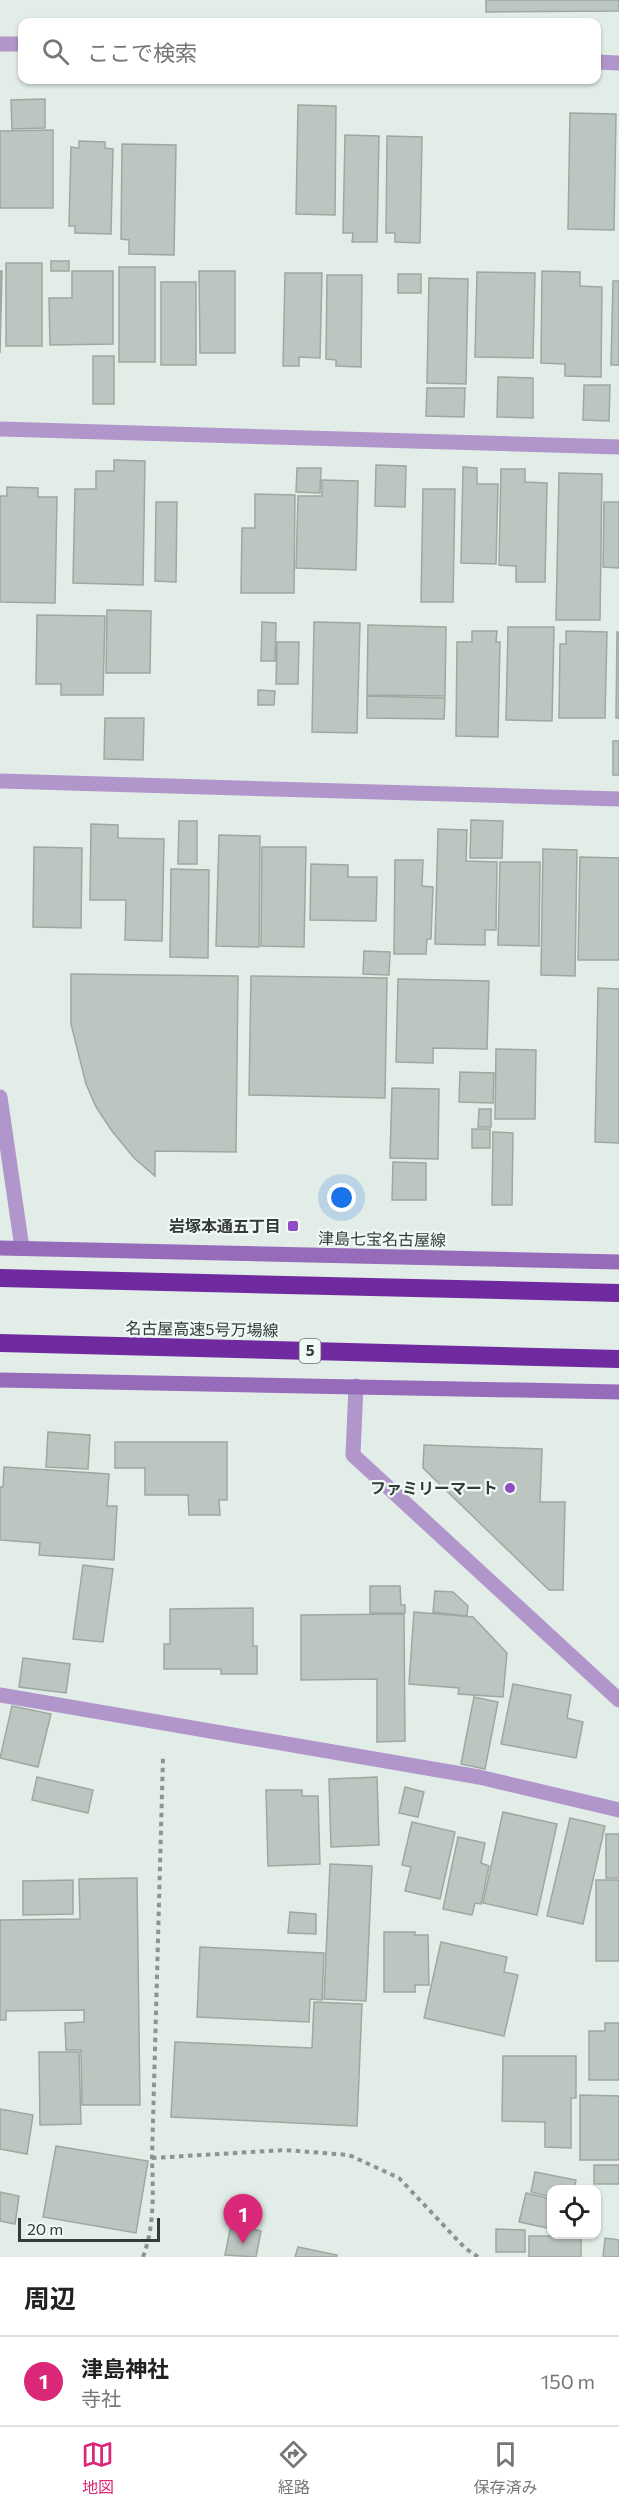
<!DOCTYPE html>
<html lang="ja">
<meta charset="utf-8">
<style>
body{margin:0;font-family:Commissioner,"Noto Sans JP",sans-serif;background:#f2f2f2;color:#222}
.controls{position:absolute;right:18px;bottom:18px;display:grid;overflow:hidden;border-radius:12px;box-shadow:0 2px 4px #0004}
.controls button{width:54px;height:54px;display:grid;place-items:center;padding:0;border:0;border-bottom:2px solid #e0e0e0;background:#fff;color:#222;font:30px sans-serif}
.scale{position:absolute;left:18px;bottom:15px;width:142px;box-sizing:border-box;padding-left:6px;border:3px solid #363a38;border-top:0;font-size:16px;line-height:21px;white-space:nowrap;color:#363a38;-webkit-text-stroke:4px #f0faf4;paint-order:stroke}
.you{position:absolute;left:342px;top:1198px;width:21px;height:21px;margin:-15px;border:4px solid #fff;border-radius:50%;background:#1a73e8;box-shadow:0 0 0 9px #1a73e833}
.badge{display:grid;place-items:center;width:39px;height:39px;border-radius:50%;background:#db2777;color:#fff;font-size:20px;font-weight:700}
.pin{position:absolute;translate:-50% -50px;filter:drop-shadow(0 2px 3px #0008)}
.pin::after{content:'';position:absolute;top:32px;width:21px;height:18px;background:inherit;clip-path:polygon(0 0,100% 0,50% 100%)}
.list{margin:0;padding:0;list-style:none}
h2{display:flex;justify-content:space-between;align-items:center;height:78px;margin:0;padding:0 24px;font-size:26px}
h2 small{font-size:20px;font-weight:400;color:#767676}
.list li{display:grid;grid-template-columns:39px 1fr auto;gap:18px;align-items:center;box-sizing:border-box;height:90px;padding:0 24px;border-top:2px solid #e0e0e0}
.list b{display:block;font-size:22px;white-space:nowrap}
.list p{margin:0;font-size:20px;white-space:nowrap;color:#767676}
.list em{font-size:20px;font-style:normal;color:#767676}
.icon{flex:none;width:33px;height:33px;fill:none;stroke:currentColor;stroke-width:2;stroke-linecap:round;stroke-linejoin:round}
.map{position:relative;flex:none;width:619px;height:2257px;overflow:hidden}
.search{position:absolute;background:#fff;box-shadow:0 2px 4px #0004;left:18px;right:18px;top:18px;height:66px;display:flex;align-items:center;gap:15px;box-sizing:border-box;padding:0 21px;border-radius:12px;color:#767676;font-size:22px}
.sheet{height:168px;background:#fff}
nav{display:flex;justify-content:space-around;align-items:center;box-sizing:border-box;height:84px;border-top:2px solid #e0e0e0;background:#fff;font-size:16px;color:#767676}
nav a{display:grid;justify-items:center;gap:3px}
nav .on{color:#db2777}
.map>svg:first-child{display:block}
.building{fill:#bcc6c0;stroke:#9ea7a1;stroke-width:1.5}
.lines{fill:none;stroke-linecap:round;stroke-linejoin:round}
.path{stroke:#8d9490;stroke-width:4;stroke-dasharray:4.5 4.5;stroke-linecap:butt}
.minor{stroke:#b196cc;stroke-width:15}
.tertiary{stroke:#b196cc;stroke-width:15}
.secondary{stroke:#956bba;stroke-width:15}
.motorway{stroke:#6f2aa0;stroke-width:18}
.poi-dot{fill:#904ec3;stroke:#f0faf4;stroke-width:2}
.labels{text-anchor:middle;stroke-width:4.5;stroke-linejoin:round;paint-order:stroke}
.shield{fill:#f0faf4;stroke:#6e7470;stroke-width:1.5}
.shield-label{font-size:15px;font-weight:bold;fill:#363a38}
.poi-label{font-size:16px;font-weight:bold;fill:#363a38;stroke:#f0faf4;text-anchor:end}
.street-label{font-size:16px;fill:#363a38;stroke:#f0faf4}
</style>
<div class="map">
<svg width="619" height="2257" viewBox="0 0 619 2257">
<rect width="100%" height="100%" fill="#e3ede7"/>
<g class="building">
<polygon points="486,0 619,0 619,11 486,12"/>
<polygon points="45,99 45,128 12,129 11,100"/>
<polygon points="298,105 336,106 335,215 296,214"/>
<polygon points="570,113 616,114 614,230 568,229"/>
<polygon points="53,130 53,208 0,208 0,131"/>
<polygon points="345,135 379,136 377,242 352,242 353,233 343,233"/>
<polygon points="387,136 422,137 420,243 395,242 395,233 386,233"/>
<polygon points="79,141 105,142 105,148 113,149 111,234 75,233 75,226 69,226 71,147 79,148"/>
<polygon points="122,144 176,145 174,255 129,254 129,240 121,239"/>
<rect x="51" y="261" width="18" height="10"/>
<rect x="6" y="263" width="36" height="83"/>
<rect x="119" y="267" width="36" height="95"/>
<polygon points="0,271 2,271 0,353"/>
<polygon points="72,271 113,271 113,344 50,345 49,298 72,298"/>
<polygon points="199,271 235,271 235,353 200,353"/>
<polygon points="542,271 580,272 580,286 602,287 601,377 565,376 565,364 541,363"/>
<polygon points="477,272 535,273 533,358 475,357"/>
<polygon points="285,273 322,273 320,358 299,357 299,366 283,366"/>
<rect x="398" y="274" width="23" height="19"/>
<polygon points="327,275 362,275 361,367 336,366 336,360 326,359"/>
<polygon points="429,278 468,279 466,384 427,383"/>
<polygon points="613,281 619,281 619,365 611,365"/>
<rect x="161" y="282" width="35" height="83"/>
<rect x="93" y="356" width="21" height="48"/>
<polygon points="498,377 533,378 533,418 497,417"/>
<polygon points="584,385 610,385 609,421 583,420"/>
<polygon points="427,388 465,388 464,417 426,416"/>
<polygon points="114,460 145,461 143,585 73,583 75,489 96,489 96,471 114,471"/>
<polygon points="376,465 406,466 405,507 375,506"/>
<polygon points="463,467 477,468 477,484 498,484 496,564 461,563"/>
<polygon points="297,468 321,468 320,493 296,492"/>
<polygon points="501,469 525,469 525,482 547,483 545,582 516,582 516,566 499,565"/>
<polygon points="559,473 602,474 600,620 556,620"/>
<polygon points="322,480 358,481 356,570 296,568 298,496 322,496"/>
<polygon points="7,487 38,488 38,497 57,497 55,603 0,602 0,496 7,496"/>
<polygon points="423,489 455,489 453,602 421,602"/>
<polygon points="255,494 295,495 294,593 241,593 242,528 255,528"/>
<polygon points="156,502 177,502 176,582 155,581"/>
<polygon points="604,502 619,502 619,568 603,567"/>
<polygon points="107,610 151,611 150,673 106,673"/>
<polygon points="37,615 105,616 103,695 61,695 61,684 36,684"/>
<polygon points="262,622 276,623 275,661 261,661"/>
<polygon points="314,622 360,623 357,733 312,732"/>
<polygon points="368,625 446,627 445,696 367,695"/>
<polygon points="508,627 554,627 552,721 506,720"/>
<polygon points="472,631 497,631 496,642 500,642 498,737 456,736 457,642 472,642"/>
<polygon points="566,631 607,632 605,718 559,718 560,644 566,644"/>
<polygon points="617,632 619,632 619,718 616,718"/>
<polygon points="277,642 299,642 298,684 276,684"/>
<polygon points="258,690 275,691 274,705 258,705"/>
<polygon points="367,696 445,698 444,719 367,718"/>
<polygon points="105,718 144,718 143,760 104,759"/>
<rect x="613" y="741" width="6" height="34"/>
<polygon points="471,820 503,821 502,858 470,858"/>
<polygon points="179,821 197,821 197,864 178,864"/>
<polygon points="91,824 118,825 118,838 164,839 162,941 125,940 126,900 90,900"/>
<polygon points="438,829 467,830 466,861 497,862 496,930 485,930 485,945 435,944"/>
<polygon points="219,835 260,836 259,947 216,946"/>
<polygon points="34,847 82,848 81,928 33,927"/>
<polygon points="262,847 306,847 304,947 261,946"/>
<polygon points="543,849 577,850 575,976 541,975"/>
<polygon points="580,857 619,858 619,960 578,960"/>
<polygon points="395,860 423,860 422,886 433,887 431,939 427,939 426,954 394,954"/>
<polygon points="500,862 540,862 539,946 498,945"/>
<polygon points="311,864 348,865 348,877 377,877 376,921 310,920"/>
<polygon points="171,869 209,870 208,958 170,957"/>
<polygon points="364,951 390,952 389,975 363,974"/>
<polygon points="71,974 238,976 236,1152 155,1151 155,1176 134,1158 112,1131 96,1107 86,1084 71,1024"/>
<polygon points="251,976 387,978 385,1098 249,1095"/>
<polygon points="398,979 489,981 487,1049 433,1048 433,1063 396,1062"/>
<polygon points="598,988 619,989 619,1143 595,1142"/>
<polygon points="496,1049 536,1050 535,1119 495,1119"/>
<polygon points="460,1072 494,1073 493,1103 459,1102"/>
<polygon points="392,1088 439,1089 438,1159 390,1158"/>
<polygon points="479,1109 491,1109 491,1127 478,1127"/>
<rect x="472" y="1129" width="18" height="19"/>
<polygon points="493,1132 513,1133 512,1205 492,1205"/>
<polygon points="393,1162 426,1163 426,1200 392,1200"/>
<polygon points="48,1432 90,1435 88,1469 46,1467"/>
<polygon points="115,1442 227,1442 227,1500 219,1500 220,1515 189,1515 188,1495 145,1495 145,1468 115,1468"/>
<polygon points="424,1445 542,1449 540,1502 565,1502 563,1590 549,1590 423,1468"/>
<polygon points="4,1467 109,1474 107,1506 117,1506 114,1560 39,1555 40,1543 0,1540 0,1487 3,1487"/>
<polygon points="83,1565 113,1569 103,1642 73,1639"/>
<polygon points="370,1586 400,1586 401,1605 405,1605 405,1613 370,1613"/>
<polygon points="435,1591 453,1592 468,1606 467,1616 433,1612"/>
<polygon points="253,1608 253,1646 257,1646 257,1674 221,1674 221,1669 164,1669 164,1644 170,1644 170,1609"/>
<polygon points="414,1612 473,1617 507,1653 503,1697 458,1694 459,1688 409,1684"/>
<polygon points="404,1614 405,1741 377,1742 377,1679 301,1680 301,1615"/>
<polygon points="23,1658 70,1664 66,1693 19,1687"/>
<polygon points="513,1684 571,1695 567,1718 583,1722 576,1758 501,1744"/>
<polygon points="474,1697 498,1702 485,1769 461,1764"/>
<polygon points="12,1706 51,1714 38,1767 0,1758"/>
<polygon points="37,1777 93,1790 88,1813 32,1800"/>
<polygon points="377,1777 379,1845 331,1847 329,1779"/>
<polygon points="405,1787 424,1792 418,1817 399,1813"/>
<polygon points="266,1790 302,1790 302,1796 318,1796 320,1864 268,1866"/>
<polygon points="503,1812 557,1824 537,1915 483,1903"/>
<polygon points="570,1818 605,1826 583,1924 547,1916"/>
<polygon points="412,1822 455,1832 440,1899 405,1891 411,1867 402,1865"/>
<rect x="606" y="1834" width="13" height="44"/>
<polygon points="458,1837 485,1843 481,1863 489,1866 481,1904 475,1903 472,1915 443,1909"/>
<polygon points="330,1864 372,1866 366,2001 324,1999"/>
<polygon points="137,1878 140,2105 82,2105 81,2050 66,2050 65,2023 84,2022 84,2010 6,2011 6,2020 0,2020 0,1920 80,1919 79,1879"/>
<polygon points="73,1880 73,1914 23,1915 23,1881"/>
<rect x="596" y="1880" width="23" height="81"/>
<polygon points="290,1912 316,1914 316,1934 288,1933"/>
<polygon points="384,1932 415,1932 415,1935 428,1935 429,1985 415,1985 415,1992 384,1992"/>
<polygon points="441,1942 507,1957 504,1972 518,1975 504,2036 424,2018"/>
<polygon points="200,1947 324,1953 322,2000 310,1999 309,2022 197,2017"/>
<polygon points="314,2002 362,2004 357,2126 171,2117 175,2042 312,2048"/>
<polygon points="605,2023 619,2023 619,2080 589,2080 589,2031 605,2031"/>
<polygon points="39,2052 79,2052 81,2124 40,2125"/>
<polygon points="503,2056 576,2056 576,2098 571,2098 571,2148 545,2147 545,2122 502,2121"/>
<polygon points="580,2095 619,2096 619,2160 580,2160"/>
<polygon points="0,2109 33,2115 27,2154 0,2149"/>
<polygon points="56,2146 148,2161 136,2233 43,2217"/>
<rect x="594" y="2165" width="25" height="19"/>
<polygon points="535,2172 576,2180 574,2190 552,2190 552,2197 531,2192"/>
<polygon points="0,2192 19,2196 15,2224 0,2221"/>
<polygon points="526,2193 552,2199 552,2229 519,2222"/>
<polygon points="231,2225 261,2231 256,2257 225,2255"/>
<polygon points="496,2229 525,2230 525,2252 496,2252"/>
<rect x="529" y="2236" width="52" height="21"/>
<polygon points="605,2238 619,2240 619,2257 603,2257"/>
<polygon points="298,2247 337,2255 337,2257 295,2257"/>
</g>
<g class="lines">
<g class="path">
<polyline points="152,2158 285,2150 349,2155 399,2178 465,2248 478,2257"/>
<path d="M143 2257C155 2225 153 2191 152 2158L163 1757"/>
</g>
<g class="minor">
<polyline points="0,429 619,447"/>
<polyline points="0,781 619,799"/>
<polyline points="0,1097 22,1248"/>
<polyline points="356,1386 353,1455 619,1700"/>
<polyline points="0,1695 479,1777 619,1810"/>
</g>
<g class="tertiary">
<polyline points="0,44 22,44"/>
<polyline points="596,62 619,63"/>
</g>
<g class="secondary">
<polyline points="0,1248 619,1262"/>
<polyline points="0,1380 619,1392"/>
</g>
<g class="motorway">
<polyline points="0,1278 619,1293"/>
<polyline points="0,1343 619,1359"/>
</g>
</g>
<g class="poi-dot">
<rect x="287" y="1220" width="12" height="12" rx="3"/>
<circle cx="510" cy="1488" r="6"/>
</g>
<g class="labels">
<rect class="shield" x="299.5" y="1339" width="21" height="24" rx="4.5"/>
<g class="shield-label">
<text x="310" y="1356">5</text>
</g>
<g class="poi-label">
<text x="281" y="1232">岩塚本通五丁目</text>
<text x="498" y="1494">ファミリーマート</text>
</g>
<g class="street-label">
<text transform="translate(382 1239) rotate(1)" y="6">津島七宝名古屋線</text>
<text transform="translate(202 1329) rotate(1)" y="6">名古屋高速5号万場線</text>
</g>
</g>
</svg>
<div class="controls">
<button><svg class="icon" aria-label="locate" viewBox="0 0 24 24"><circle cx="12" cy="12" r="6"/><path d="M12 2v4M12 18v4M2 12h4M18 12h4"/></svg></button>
</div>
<div class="scale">20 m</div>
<div class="you"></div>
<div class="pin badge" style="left:243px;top:2244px">1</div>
<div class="search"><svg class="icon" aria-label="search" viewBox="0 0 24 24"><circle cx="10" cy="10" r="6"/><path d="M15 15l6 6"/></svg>ここで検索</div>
</div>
<section class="sheet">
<h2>周辺<small></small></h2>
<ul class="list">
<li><span class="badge">1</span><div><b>津島神社</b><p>寺社</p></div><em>150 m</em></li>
</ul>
</section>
<nav>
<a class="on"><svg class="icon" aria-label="map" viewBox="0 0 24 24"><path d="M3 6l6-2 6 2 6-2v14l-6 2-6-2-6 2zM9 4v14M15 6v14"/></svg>地図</a>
<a><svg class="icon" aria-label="directions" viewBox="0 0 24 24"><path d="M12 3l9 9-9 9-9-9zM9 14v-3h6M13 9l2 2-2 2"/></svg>経路</a>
<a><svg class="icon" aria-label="saved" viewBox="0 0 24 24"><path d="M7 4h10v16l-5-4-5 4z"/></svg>保存済み</a>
</nav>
